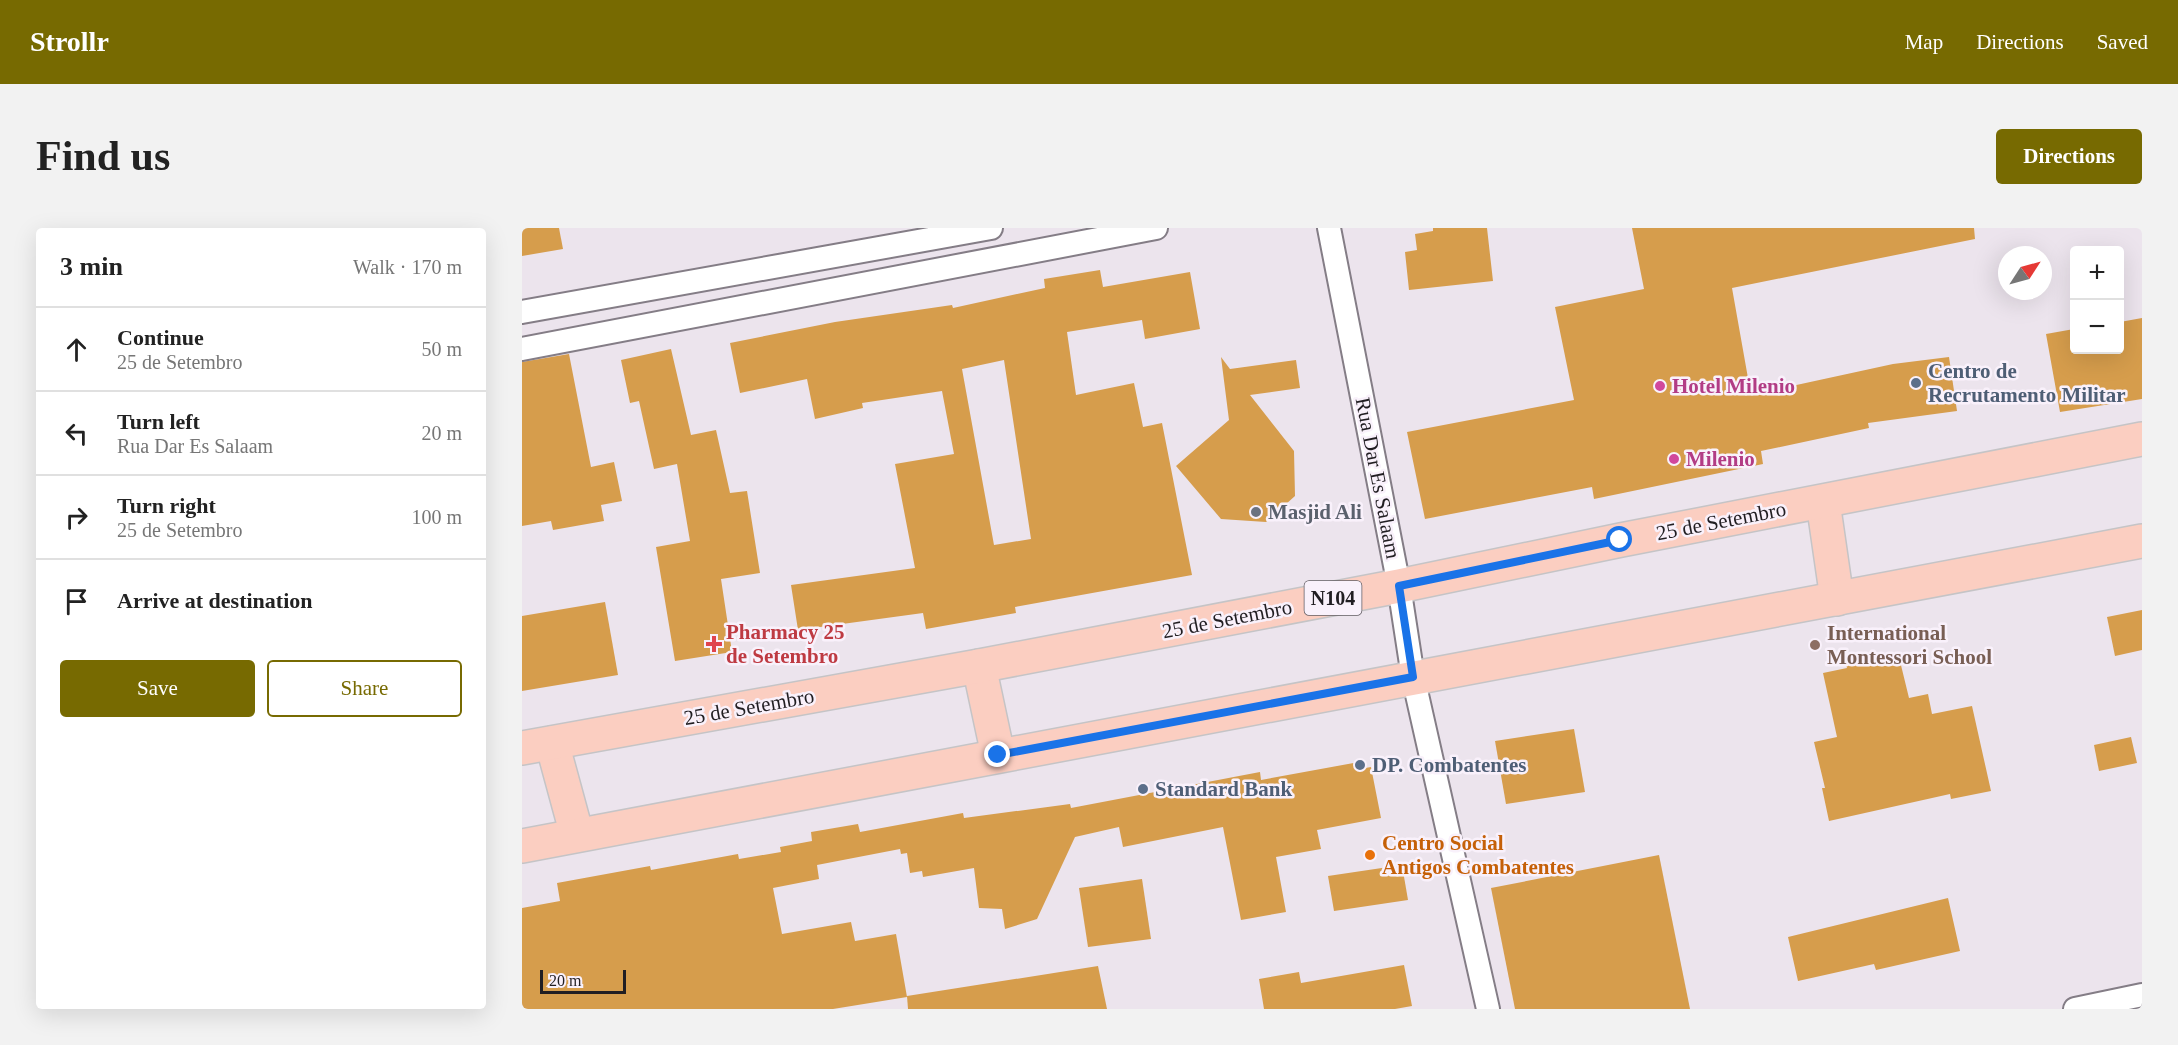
<!DOCTYPE html>
<meta charset="utf-8">
<style>
body{margin:0;font-family:"Times New Roman",serif;background:#f2f2f2;color:#222}
.controls{position:absolute;right:18px;top:18px;display:grid;overflow:hidden;border-radius:6px;box-shadow:0 6px 24px #0002}
.controls button{width:54px;height:54px;display:grid;place-items:center;padding:0;border:0;border-bottom:2px solid #e0e0e0;background:#fff;color:#222;font:30px sans-serif}
.compass{position:absolute;left:1476px;top:18px;width:54px;height:54px;border-radius:50%;background:#fff;box-shadow:0 6px 24px #0002;rotate:54deg}
.scale{position:absolute;left:18px;bottom:15px;width:86px;box-sizing:border-box;padding-left:6px;border:3px solid #211e22;border-top:0;font-size:16px;line-height:21px;white-space:nowrap;color:#211e22;-webkit-text-stroke:4px #f9f1fb;paint-order:stroke}
.stop{position:absolute;width:18px;height:18px;margin:-14px;border:4px solid #1a73e8;border-radius:50%;background:#fff}
.stop.end{background:#1a73e8;border-color:#fff;box-shadow:0 2px 6px #0008}
.list{margin:0;padding:0;list-style:none}
h2{display:flex;justify-content:space-between;align-items:center;height:78px;margin:0;padding:0 24px;font-size:26px}
h2 small{font-size:20px;font-weight:400;color:#767676}
.list li{display:grid;grid-template-columns:39px 1fr auto;gap:18px;align-items:center;box-sizing:border-box;height:84px;padding:0 24px;border-top:2px solid #e0e0e0}
.list b{display:block;font-size:22px;white-space:nowrap}
.list p{margin:0;font-size:20px;white-space:nowrap;color:#767676}
.list em{font-size:20px;font-style:normal;color:#767676}
.actions{display:flex;gap:12px;padding:18px 24px}
.actions a{flex:1;padding:14px 0;border:2px solid #776a01;border-radius:6px;text-align:center;font-size:21px;color:#776a01}
.actions .main{background:#776a01;color:#fff}
.icon{flex:none;width:33px;height:33px;fill:none;stroke:currentColor;stroke-width:2;stroke-linecap:round;stroke-linejoin:round}
.map{position:relative;flex:none;width:1620px;height:781px;overflow:hidden;border-radius:6px}
header{display:flex;align-items:center;gap:36px;box-sizing:border-box;height:84px;padding:0 30px;background:#776a01;color:#fff}
header strong{font-size:28px}
nav{display:flex;gap:33px;margin-inline-start:auto;font-size:21px}
.intro{display:flex;align-items:center;justify-content:space-between;box-sizing:border-box;height:144px;padding:0 36px}
h1{margin:0;font-size:42px}
.button{padding:15px 27px;border-radius:6px;background:#776a01;color:#fff;font-size:21px;font-weight:700}
main{display:flex;gap:36px;padding:0 36px}
aside{flex:1;background:#fff;border-radius:6px;box-shadow:0 6px 24px #0002}
.map>svg:first-child{display:block}
.building{fill:#d69d4c;fill-rule:evenodd}
.lines{fill:none;stroke-linecap:round;stroke-linejoin:round}
.minor-casing{stroke:#847d86;stroke-width:26}
.primary-casing{stroke:#c5c4c6;stroke-width:36}
.minor{stroke:#fff;stroke-width:22}
.primary{stroke:#fbcec1;stroke-width:33}
.route{stroke:#1a73e8;stroke-width:8}
.service-dot{fill:#5c6f8a;stroke:#f9f1fb;stroke-width:2}
.hotel-dot{fill:#d1479c;stroke:#f9f1fb;stroke-width:2}
.worship-dot{fill:#6b7280;stroke:#f9f1fb;stroke-width:2}
.health-dot{fill:#e0444e;stroke:#f9f1fb;stroke-width:2}
.education-dot{fill:#8d6e63;stroke:#f9f1fb;stroke-width:2}
.food-dot{fill:#e8710a;stroke:#f9f1fb;stroke-width:2}
.labels{text-anchor:middle;stroke-width:5;stroke-linejoin:round;paint-order:stroke}
.shield{fill:#f9f1fb;stroke:#625d63;stroke-width:1.5}
.shield-label{font-size:20px;font-weight:bold;fill:#211e22}
.service-label{font-size:21px;font-weight:bold;fill:#4e5e75;stroke:#f9f1fb;text-anchor:start}
.hotel-label{font-size:21px;font-weight:bold;fill:#b23c85;stroke:#f9f1fb;text-anchor:start}
.street-label{font-size:21px;fill:#211e22;stroke:#f9f1fb}
.worship-label{font-size:21px;font-weight:bold;fill:#5b616d;stroke:#f9f1fb;text-anchor:start}
.health-label{font-size:21px;font-weight:bold;fill:#be3a42;stroke:#f9f1fb;text-anchor:start}
.education-label{font-size:21px;font-weight:bold;fill:#785e54;stroke:#f9f1fb;text-anchor:start}
.food-label{font-size:21px;font-weight:bold;fill:#c56008;stroke:#f9f1fb;text-anchor:start}
</style>
<header>
<strong>Strollr</strong>
<nav><a>Map</a><a>Directions</a><a>Saved</a></nav>
</header>
<div class="intro"><h1>Find us</h1><a class="button">Directions</a></div>
<main>
<aside>
<h2>3 min<small>Walk · 170 m</small></h2>
<ul class="list">
<li><svg class="icon" aria-label="ahead" viewBox="0 0 24 24"><path d="M12 20V5M6 11l6-6 6 6"/></svg><div><b>Continue</b><p>25 de Setembro</p></div><em>50 m</em></li>
<li><svg class="icon" aria-label="left" viewBox="0 0 24 24"><path d="M17 20v-9H6M10 6l-5 5 5 5"/></svg><div><b>Turn left</b><p>Rua Dar Es Salaam</p></div><em>20 m</em></li>
<li><svg class="icon" aria-label="right" viewBox="0 0 24 24"><path d="M7 20v-9h11M14 6l5 5-5 5"/></svg><div><b>Turn right</b><p>25 de Setembro</p></div><em>100 m</em></li>
<li><svg class="icon" aria-label="arrive" viewBox="0 0 24 24"><path d="M6 21V4h12l-3 4 3 4H6"/></svg><div><b>Arrive at destination</b></div></li>
</ul>
<div class="actions"><a class="main">Save</a><a>Share</a></div>
</aside>
<div class="map">
<svg width="1620" height="781" viewBox="0 0 1620 781">
<rect width="100%" height="100%" fill="#ece4ed"/>
<g class="building">
<polygon points="0,0 37,0 41,21 0,28"/>
<polygon points="911,0 965,0 971,53 887,62 883,24 895,22 893,6 911,3"/>
<polygon points="1110,0 1452,0 1453,11 1210,60 1229,167 1371,136 1427,129 1435,183 1346,195 1347,200 1239,223 1241,236 1072,271 1070,259 903,291 885,204 1052,172 1033,79 1122,61"/>
<path d="M578 42 581 59 668 44 678 101 623 111 620 92 545 104 554 167 612 155 621 199 640 195 670 347 493 379 494 385 404 401 401 385 276 402 269 357 393 340 373 236 432 226 420 163 340 175 341 180 293 191 285 151 218 165 208 115 313 94 430 77 431 80 523 60 522 51ZM482 132 509 311 472 317 440 141Z"/>
<polygon points="1620,90 1620,171 1538,184 1524,106 1552,101 1552,122 1598,122 1598,94"/>
<polygon points="149,121 169,207 194,202 208,265 225,263 238,345 199,351 210,424 153,433 134,319 168,313 155,236 132,241 117,173 108,175 99,132"/>
<polygon points="47,126 69,239 92,234 100,273 79,277 82,293 31,302 29,293 0,298 0,134"/>
<polygon points="699,129 708,141 774,132 778,160 728,167 772,223 773,268 744,294 699,291 654,238 707,192"/>
<polygon points="83,374 96,447 0,463 0,388"/>
<polygon points="1620,382 1620,422 1593,428 1585,389"/>
<polygon points="1347,424 1349,434 1377,429 1387,470 1406,466 1410,486 1450,478 1469,563 1429,571 1428,566 1307,593 1300,560 1303,560 1292,514 1315,509 1301,445 1325,440 1322,430"/>
<polygon points="1052,501 1063,564 984,576 973,513"/>
<polygon points="1609,509 1615,535 1577,543 1572,517"/>
<polygon points="837,534 838,541 849,539 859,590 795,602 799,621 754,629 764,684 719,692 701,599 601,619 597,599 553,609 515,691 483,701 480,681 457,680 452,640 401,649 400,643 388,645 385,625 379,626 378,621 295,637 297,651 251,660 260,706 329,694 333,713 374,706 385,769 311,781 0,781 0,680 38,673 35,655 128,638 129,642 216,626 217,631 259,624 258,619 290,613 289,604 336,596 338,604 441,585 442,590 548,576 549,580 738,544 739,552"/>
<polygon points="1137,627 1168,781 993,781 969,660"/>
<polygon points="880,637 886,672 812,683 806,648"/>
<polygon points="620,651 629,711 566,719 557,660"/>
<polygon points="1426,670 1438,723 1354,742 1352,736 1276,753 1266,709"/>
<polygon points="882,737 890,778 873,781 742,781 737,751 777,744 779,755"/>
<polygon points="576,738 585,781 386,781 385,768"/>
</g>
<g class="lines">
<defs>
<g id="minor">
<polyline points="807,0 877,358 891,449 966,781"/>
<polyline points="0,84 469,0"/>
<polyline points="0,121 634,0"/>
<polyline points="1553,781 1620,767"/>
</g>
<g id="primary">
<polyline points="1301,274 1315,371"/>
<polyline points="457,438 476,527"/>
<polyline points="30,515 55,607"/>
<polyline points="0,520 457,438 877,358 1099,312 1620,211"/>
<polyline points="0,618 1620,313"/>
</g>
</defs>
<use href="#minor" class="minor-casing"/>
<use href="#primary" class="primary-casing"/>
<use href="#minor" class="minor"/>
<use href="#primary" class="primary"/>
</g>
<g class="lines">
<polyline class="route" points="476,527 891,449 877,358 1098,312"/>
</g>
<g class="service-dot">
<circle cx="1394" cy="155" r="6"/>
<circle cx="838" cy="537" r="6"/>
<circle cx="621" cy="561" r="6"/>
</g>
<g class="hotel-dot">
<circle cx="1138" cy="158" r="6"/>
<circle cx="1152" cy="231" r="6"/>
</g>
<circle class="worship-dot" cx="734" cy="284" r="6"/>
<path class="health-dot" d="M189 407h6v6h6v6h-6v6h-6v-6h-6v-6h6z"/>
<circle class="education-dot" cx="1293" cy="417" r="6"/>
<circle class="food-dot" cx="848" cy="627" r="6"/>
<g class="labels">
<rect class="shield" x="782.5" y="353" width="57" height="34" rx="4.5"/>
<g class="shield-label">
<text x="811" y="377">N104</text>
</g>
<g class="service-label">
<text x="1406" y="150">Centro de<tspan x="1406" dy="24">Recrutamento Militar</tspan></text>
<text x="850" y="544">DP. Combatentes</text>
<text x="633" y="568">Standard Bank</text>
</g>
<g class="hotel-label">
<text x="1150" y="165">Hotel Milenio</text>
<text x="1164" y="238">Milenio</text>
</g>
<g class="street-label">
<text transform="translate(856 250) rotate(79)" y="7">Rua Dar Es Salaam</text>
<text transform="translate(1199 293) rotate(-11)" y="7">25 de Setembro</text>
<text transform="translate(705 391) rotate(-11)" y="7">25 de Setembro</text>
<text transform="translate(227 479) rotate(-10)" y="7">25 de Setembro</text>
</g>
<g class="worship-label">
<text x="746" y="291">Masjid Ali</text>
</g>
<g class="health-label">
<text x="204" y="411">Pharmacy 25<tspan x="204" dy="24">de Setembro</tspan></text>
</g>
<g class="education-label">
<text x="1305" y="412">International<tspan x="1305" dy="24">Montessori School</tspan></text>
</g>
<g class="food-label">
<text x="860" y="622">Centro Social<tspan x="860" dy="24">Antigos Combatentes</tspan></text>
</g>
</g>
</svg>
<div class="controls">
<button>+</button>
<button>−</button>
</div>
<svg class="compass" viewBox="-18 -18 36 36"><path d="M0-13l5 13h-10z" fill="#e53935"/><path d="M0 13l5-13h-10z" fill="#767676"/></svg>
<div class="scale">20 m</div>
<div class="stop" style="left:1098px;top:312px"></div>
<div class="stop end" style="left:476px;top:527px"></div>
</div>
</main>
